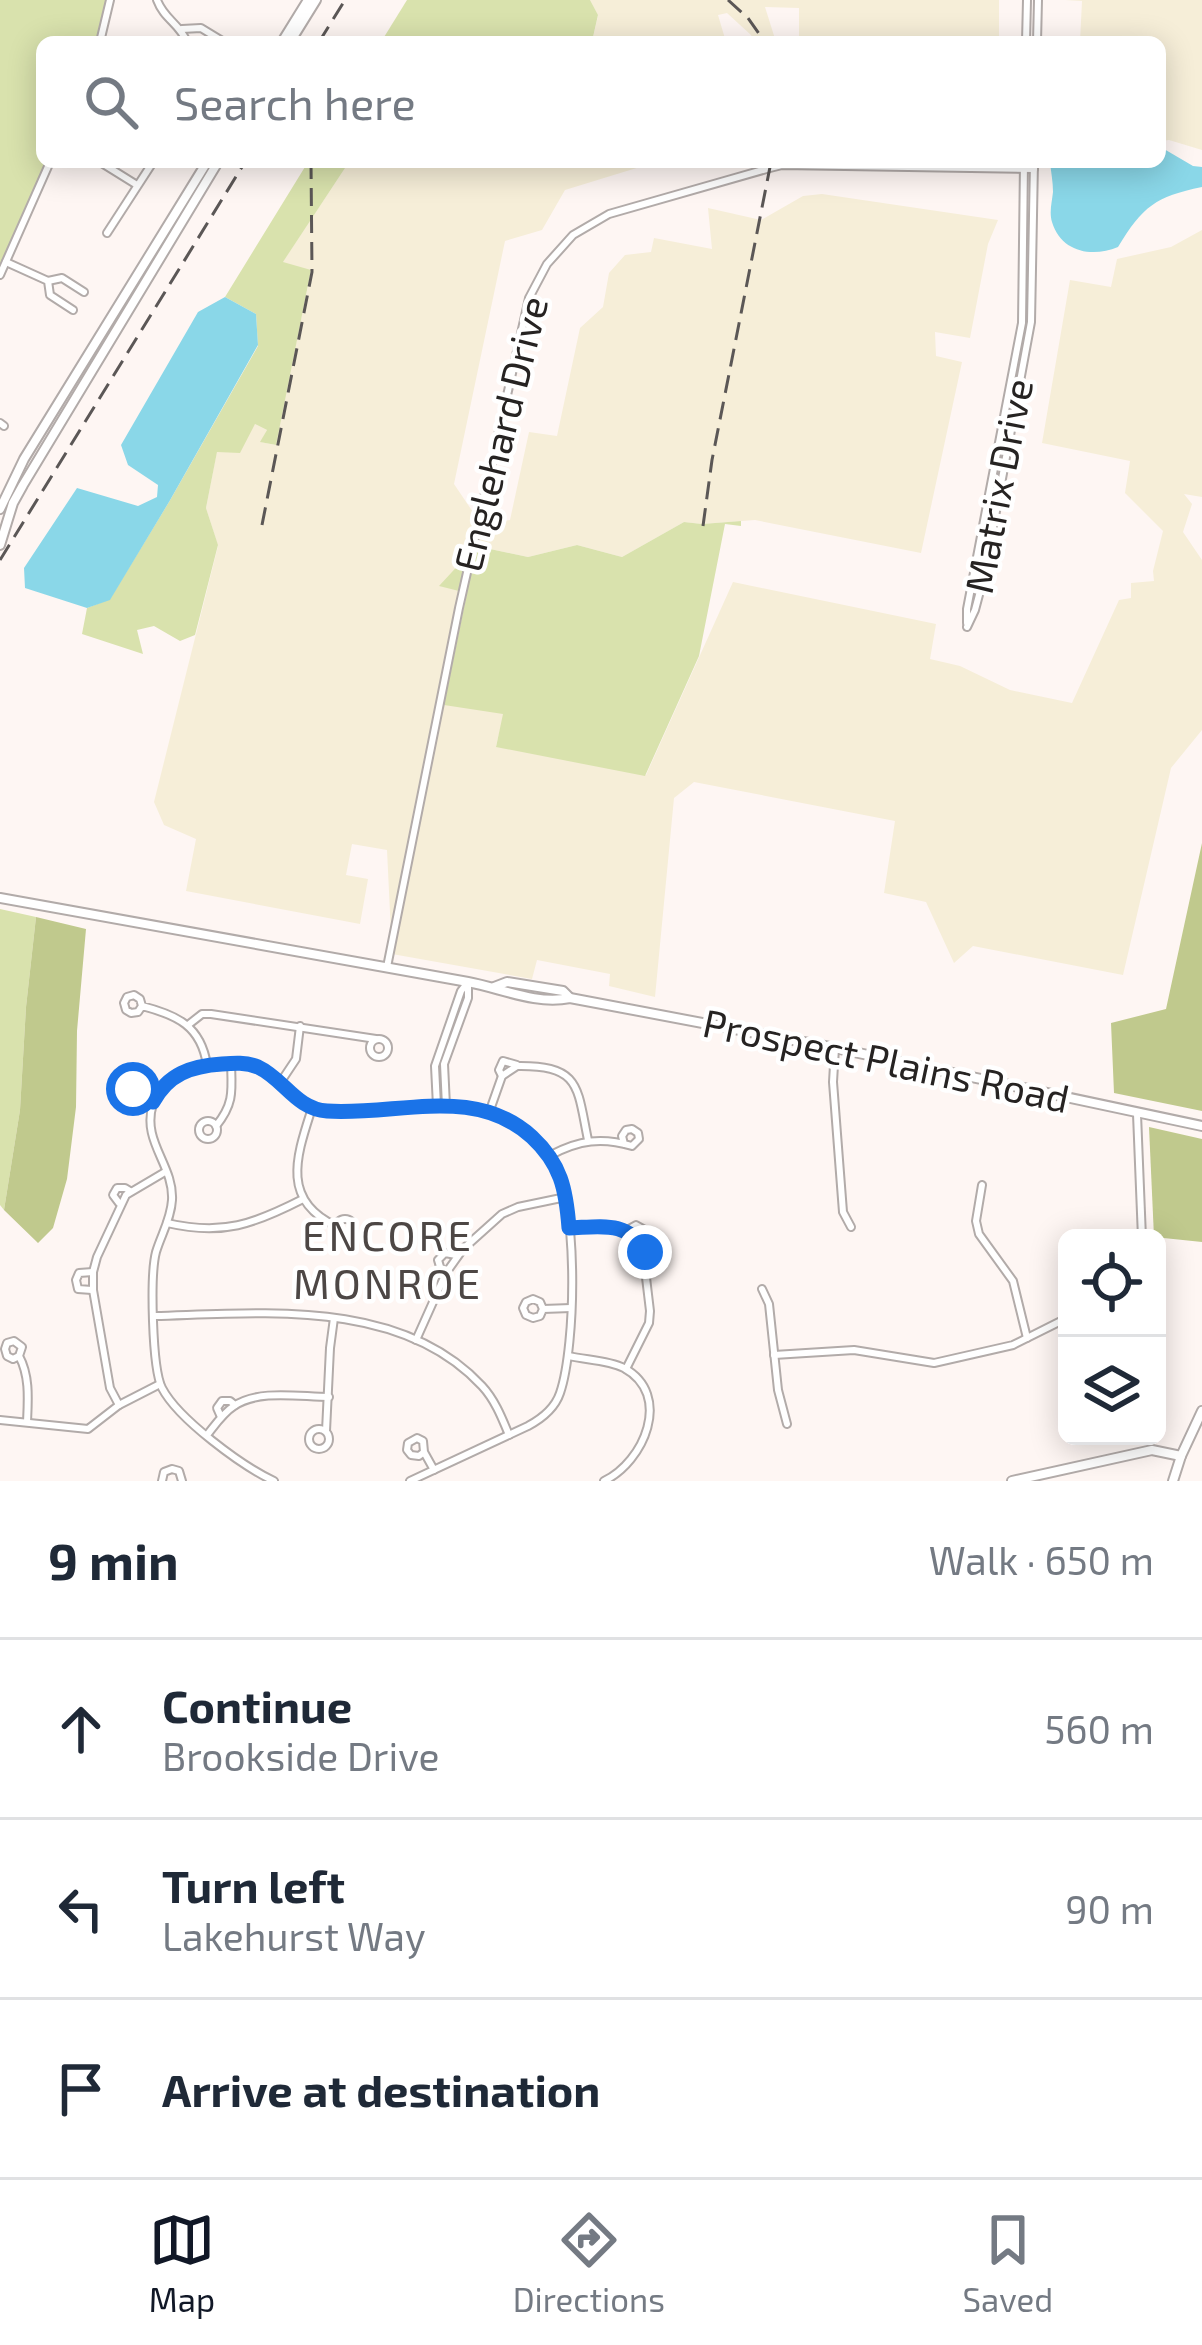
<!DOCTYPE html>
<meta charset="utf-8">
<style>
body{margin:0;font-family:"Exo 2",sans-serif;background:#f6f6f7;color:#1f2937}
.controls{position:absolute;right:36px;bottom:36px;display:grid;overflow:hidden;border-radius:18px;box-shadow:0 6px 30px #0003}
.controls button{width:108px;height:108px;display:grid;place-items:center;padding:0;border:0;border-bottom:3px solid #e0e1e3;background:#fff;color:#1f2937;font:60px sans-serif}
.stop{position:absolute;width:36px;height:36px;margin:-27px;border:9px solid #1a73e8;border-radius:50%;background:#fff}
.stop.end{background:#1a73e8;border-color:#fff;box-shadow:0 3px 12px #0008}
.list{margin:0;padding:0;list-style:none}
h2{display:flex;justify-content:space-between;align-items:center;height:156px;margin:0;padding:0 48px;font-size:51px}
h2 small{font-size:39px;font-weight:400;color:#747a83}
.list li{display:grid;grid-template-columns:78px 1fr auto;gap:36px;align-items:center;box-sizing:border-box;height:180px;padding:0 48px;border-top:3px solid #e0e1e3}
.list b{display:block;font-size:45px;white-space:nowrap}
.list p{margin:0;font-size:39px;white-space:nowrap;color:#747a83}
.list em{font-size:39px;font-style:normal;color:#747a83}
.icon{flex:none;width:66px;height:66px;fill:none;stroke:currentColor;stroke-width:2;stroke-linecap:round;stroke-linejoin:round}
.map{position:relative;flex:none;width:1202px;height:1481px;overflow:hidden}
.search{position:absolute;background:#fff;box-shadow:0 6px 30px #0003;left:36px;right:36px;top:36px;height:132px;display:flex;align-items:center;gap:30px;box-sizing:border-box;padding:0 42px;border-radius:18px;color:#747a83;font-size:45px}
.sheet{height:696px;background:#fff}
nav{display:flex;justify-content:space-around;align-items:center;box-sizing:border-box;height:168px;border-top:3px solid #e0e1e3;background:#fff;font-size:33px;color:#747a83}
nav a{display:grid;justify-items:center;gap:6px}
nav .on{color:#111827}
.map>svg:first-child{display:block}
.industrial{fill:#f6eed8}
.green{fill:#d9e2ad}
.forest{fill:#c0c98d}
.water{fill:#8ad7e8}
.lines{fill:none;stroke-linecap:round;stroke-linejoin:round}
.street-casing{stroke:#b2aba9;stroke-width:10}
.secondary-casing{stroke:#b2aba9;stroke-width:12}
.street{stroke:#fff;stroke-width:6}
.secondary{stroke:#fff;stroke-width:8}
.rail{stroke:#5b5756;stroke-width:3;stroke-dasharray:18 9;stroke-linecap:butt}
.route{stroke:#1a73e8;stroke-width:15}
.labels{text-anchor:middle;stroke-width:9;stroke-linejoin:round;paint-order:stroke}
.street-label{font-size:39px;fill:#262322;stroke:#fff}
.neighbourhood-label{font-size:42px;letter-spacing:3px;fill:#4d4745;stroke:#fff}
</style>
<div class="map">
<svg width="1202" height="1481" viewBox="0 0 1202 1481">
<rect width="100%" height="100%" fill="#fef6f3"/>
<g class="industrial">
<polygon points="590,0 999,0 999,42 799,42 799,8 765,7 776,42 754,42 751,35 727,13 718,15 726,42 582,42 593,37 598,16"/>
<polygon points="1065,0 1202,0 1202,150 1169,140 1160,141 1160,42 1080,42 1082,1"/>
<polygon points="349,162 656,162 565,190 542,230 505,241 454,484 481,524 510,520 529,432 557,436 580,328 603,307 609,273 625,255 651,252 654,238 712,249 708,208 761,220 803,196 822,194 998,220 988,244 970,338 935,332 936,356 962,362 921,553 755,520 702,524 684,522 622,557 577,545 528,557 476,546 441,586 467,592 504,714 496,746 646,775 733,582 936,624 930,659 960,666 1010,690 1072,703 1119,600 1131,598 1131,583 1154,581 1153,571 1163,531 1125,493 1130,461 1042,443 1070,280 1111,287 1117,259 1171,247 1202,230 1202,497 1184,494 1192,504 1183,532 1202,560 1202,730 1171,768 1123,975 973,946 954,963 926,902 884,893 895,821 694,782 674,798 655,997 609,986 610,974 537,960 532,979 392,954 387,850 352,844 346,875 368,879 360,924 186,891 196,839 164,825 154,802 218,546 206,508 217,451 255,424 267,430 261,442 275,445 311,271 282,263"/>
</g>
<g class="green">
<polygon points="0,0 108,0 98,42 42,42 42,162 49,162 0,280"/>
<polygon points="407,0 590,0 598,15 593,37 582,42 381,42"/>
<polygon points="308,162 349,162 283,262 311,270 276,445 260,442 267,430 255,424 240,453 217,452 206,508 218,545 195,635 180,641 154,626 137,630 143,654 82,634 87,608 110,599 169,502 258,346 256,314 225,297"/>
<polygon points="741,521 741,526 725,524 699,656 645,776 496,747 503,714 444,705 467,593 439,586 476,546 528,557 577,545 622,557 684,522 702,524"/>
<polygon points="0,909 36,917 26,1007 20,1110 4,1210 0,1205"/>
</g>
<g class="forest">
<polygon points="1202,843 1202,1111 1114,1093 1111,1023 1166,1009"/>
<polygon points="36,917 86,929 77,1031 76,1107 67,1179 53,1228 38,1243 4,1210 20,1110 26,1007"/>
<polygon points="1149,1127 1202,1139 1202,1242 1154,1237"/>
</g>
<g class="water">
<path d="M1164 149 1193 166 1202 167V187C1155 197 1143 206 1118 247 1092 258 1061 252 1052 222 1049 212 1052 202 1053 192 1053 182 1051 172 1050 162H1160V150Z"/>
<polygon points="225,297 256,314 258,345 169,502 110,600 87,608 25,588 24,568 77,488 138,506 157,497 158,485 128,465 121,445 198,312"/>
</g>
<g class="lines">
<defs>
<g id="street">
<path d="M157 0C164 19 179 23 187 42"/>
<polyline points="182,29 201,28 224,42"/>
<polyline points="100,42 110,0"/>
<polyline points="1026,42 1027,0"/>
<polyline points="1037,42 1038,0"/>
<polyline points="1160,135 1161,135"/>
<polyline points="100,162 137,185"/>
<polyline points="107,233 153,162"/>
<polyline points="6,262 48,281 50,295 73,310"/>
<polyline points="0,275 50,162"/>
<polyline points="48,281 62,278 84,292"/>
<polyline points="0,423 4,426"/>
<polyline points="967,623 967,609 1022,323 1024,162"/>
<polyline points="967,627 975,610 984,576 1031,322 1034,162"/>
<polyline points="387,967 459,608 529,298 547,264 573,235 609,214 770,168 782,165 1034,169"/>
<path d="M142 1006 138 1012 131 1013 126 1010 124 1003 127 997 134 995 140 999 142 1006C177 1015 201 1026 207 1065"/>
<polyline points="188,1025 202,1014 211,1014 376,1039"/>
<circle cx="379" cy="1048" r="9"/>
<polyline points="835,1048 833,1082 843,1212 851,1227"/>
<polyline points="502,1076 499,1070 503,1061 517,1065"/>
<polyline points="280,1083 296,1059 300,1026"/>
<polyline points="135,1097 135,1091 130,1087 124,1087 120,1091 120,1098 124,1102 131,1102 135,1097 153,1102"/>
<polyline points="437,1106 435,1066 461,991 468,982"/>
<polyline points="446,1106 444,1064 468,998 468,982"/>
<path d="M312 1108C297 1155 280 1200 336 1226"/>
<path d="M490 1110 502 1076 517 1066C581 1065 577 1087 588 1140"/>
<polyline points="1137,1114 1142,1238"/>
<circle cx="208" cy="1130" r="9"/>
<path d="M216 1126C234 1104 232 1091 231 1064"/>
<path d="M551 1155C579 1140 602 1137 632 1146L639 1139 638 1133 632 1129 626 1130 622 1136 624 1144"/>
<polyline points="982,1185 976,1221 979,1234 1013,1281 1027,1338"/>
<polyline points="119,1203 113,1195 117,1188 125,1188 130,1191"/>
<circle cx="345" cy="1228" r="9"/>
<path d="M167 1223C223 1236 254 1224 303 1199"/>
<polyline points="569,1228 616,1226 627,1230 642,1244 650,1311 649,1323 626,1369"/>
<polyline points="627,1230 636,1225 645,1230 642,1244"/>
<polyline points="446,1273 441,1270 438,1260 445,1253 456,1255"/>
<polyline points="762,1289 769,1304 778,1390 787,1424"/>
<polyline points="92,1290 78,1289 76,1280 79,1273 93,1272"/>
<polyline points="543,1309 540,1302 533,1299 526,1302 523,1308 526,1315 533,1318 540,1316 543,1309 571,1308"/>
<path d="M155 1316C262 1313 401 1298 482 1386 495 1400 502 1418 509 1435"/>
<polyline points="416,1340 446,1273 463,1249 502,1214 518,1207 566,1197"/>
<polyline points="774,1355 854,1350 934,1363 1013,1345 1067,1318"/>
<path d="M19 1356 13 1359 7 1356 5 1349 7 1343 14 1341 22 1347 19 1356C30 1376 28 1400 27 1422"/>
<path d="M569 1356C586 1360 608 1360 624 1368 673 1395 644 1462 604 1481"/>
<polyline points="119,1405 110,1388 93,1290 93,1272 97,1257 126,1195 165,1172"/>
<polyline points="221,1417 217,1408 222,1401 230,1401 235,1405"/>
<polyline points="0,1420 88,1429 119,1405 160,1384"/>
<circle cx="319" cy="1439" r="10"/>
<polyline points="326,1431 330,1348 334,1318"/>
<path d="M207 1435C215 1425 223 1413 234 1406 259 1389 300 1397 329 1397"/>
<polyline points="424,1452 419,1456 411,1455 407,1450 408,1443 417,1438 423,1441 424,1452 434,1470"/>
<polyline points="162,1481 164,1472 172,1469 179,1471 182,1481"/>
<path d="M274 1481C242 1466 178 1419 162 1388 152 1368 150 1275 156 1252 161 1235 171 1219 172 1200 174 1165 141 1141 153 1104 159 1086 175 1073 192 1068 223 1059 253 1061 278 1081 293 1094 303 1106 323 1111L461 1105C496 1109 527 1126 549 1154 580 1192 576 1347 560 1393 555 1408 541 1419 528 1426L410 1481"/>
</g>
<g id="secondary">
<polyline points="282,42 308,0"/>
<polyline points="290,42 316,0"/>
<polyline points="0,509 24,459 207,162"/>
<polyline points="0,545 13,503 23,485 218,162"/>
<path d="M0 898 468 982C501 988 535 1005 570 998L835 1048 1202 1126"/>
<polyline points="494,987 507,982 563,991 569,997"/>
<polyline points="1012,1481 1152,1450 1181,1456"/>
<polyline points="1173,1481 1181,1456 1202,1411"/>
</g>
</defs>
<use href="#street" class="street-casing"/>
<use href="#secondary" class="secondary-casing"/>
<use href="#street" class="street"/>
<use href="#secondary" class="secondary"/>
<g class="rail">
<polyline points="728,0 748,18 765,42"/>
<polyline points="319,42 345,0"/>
<polyline points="262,525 312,272 311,162"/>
<polyline points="703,526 712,460 771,162"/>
<polyline points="0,560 245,162"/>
</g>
</g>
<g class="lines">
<path class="route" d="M133 1089 135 1097 153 1102C168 1074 191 1066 222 1064 234 1063 246 1062 258 1067 284 1079 296 1109 327 1111 397 1116 474 1084 532 1137 561 1164 566 1189 569 1228 600 1227 629 1220 645 1252"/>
</g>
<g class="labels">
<g class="street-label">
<text transform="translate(501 434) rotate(-76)" y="14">Englehard Drive</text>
<text transform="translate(999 486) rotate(-79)" y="14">Matrix Drive</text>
<text transform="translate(886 1061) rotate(12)" y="14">Prospect Plains Road</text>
</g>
<g class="neighbourhood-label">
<text x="388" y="1251">ENCORE<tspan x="388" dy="48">MONROE</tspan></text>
</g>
</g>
</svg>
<div class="controls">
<button><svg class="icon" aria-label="locate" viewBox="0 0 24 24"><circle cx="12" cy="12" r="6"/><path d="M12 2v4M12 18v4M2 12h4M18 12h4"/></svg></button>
<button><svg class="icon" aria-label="layers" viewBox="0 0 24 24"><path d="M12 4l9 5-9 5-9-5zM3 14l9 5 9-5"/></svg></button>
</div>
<div class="stop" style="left:133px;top:1089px"></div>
<div class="stop end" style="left:645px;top:1252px"></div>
<div class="search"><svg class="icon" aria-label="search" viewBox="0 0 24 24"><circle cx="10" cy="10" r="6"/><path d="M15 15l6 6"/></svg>Search here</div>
</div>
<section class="sheet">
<h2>9 min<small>Walk · 650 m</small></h2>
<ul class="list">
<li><svg class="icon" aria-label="ahead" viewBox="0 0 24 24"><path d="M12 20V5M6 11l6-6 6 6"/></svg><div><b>Continue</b><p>Brookside Drive</p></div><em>560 m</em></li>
<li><svg class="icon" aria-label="left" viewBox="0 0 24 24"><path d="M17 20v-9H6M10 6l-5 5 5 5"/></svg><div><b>Turn left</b><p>Lakehurst Way</p></div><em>90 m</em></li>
<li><svg class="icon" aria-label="arrive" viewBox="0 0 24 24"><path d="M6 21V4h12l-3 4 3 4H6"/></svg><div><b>Arrive at destination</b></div></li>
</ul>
</section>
<nav>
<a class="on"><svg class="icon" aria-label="map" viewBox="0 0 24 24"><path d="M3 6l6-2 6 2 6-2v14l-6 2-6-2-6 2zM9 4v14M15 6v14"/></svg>Map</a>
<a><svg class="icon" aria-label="directions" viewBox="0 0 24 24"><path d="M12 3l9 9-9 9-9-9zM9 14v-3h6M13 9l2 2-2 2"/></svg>Directions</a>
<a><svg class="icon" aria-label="saved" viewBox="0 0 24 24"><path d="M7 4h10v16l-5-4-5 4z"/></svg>Saved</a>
</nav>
